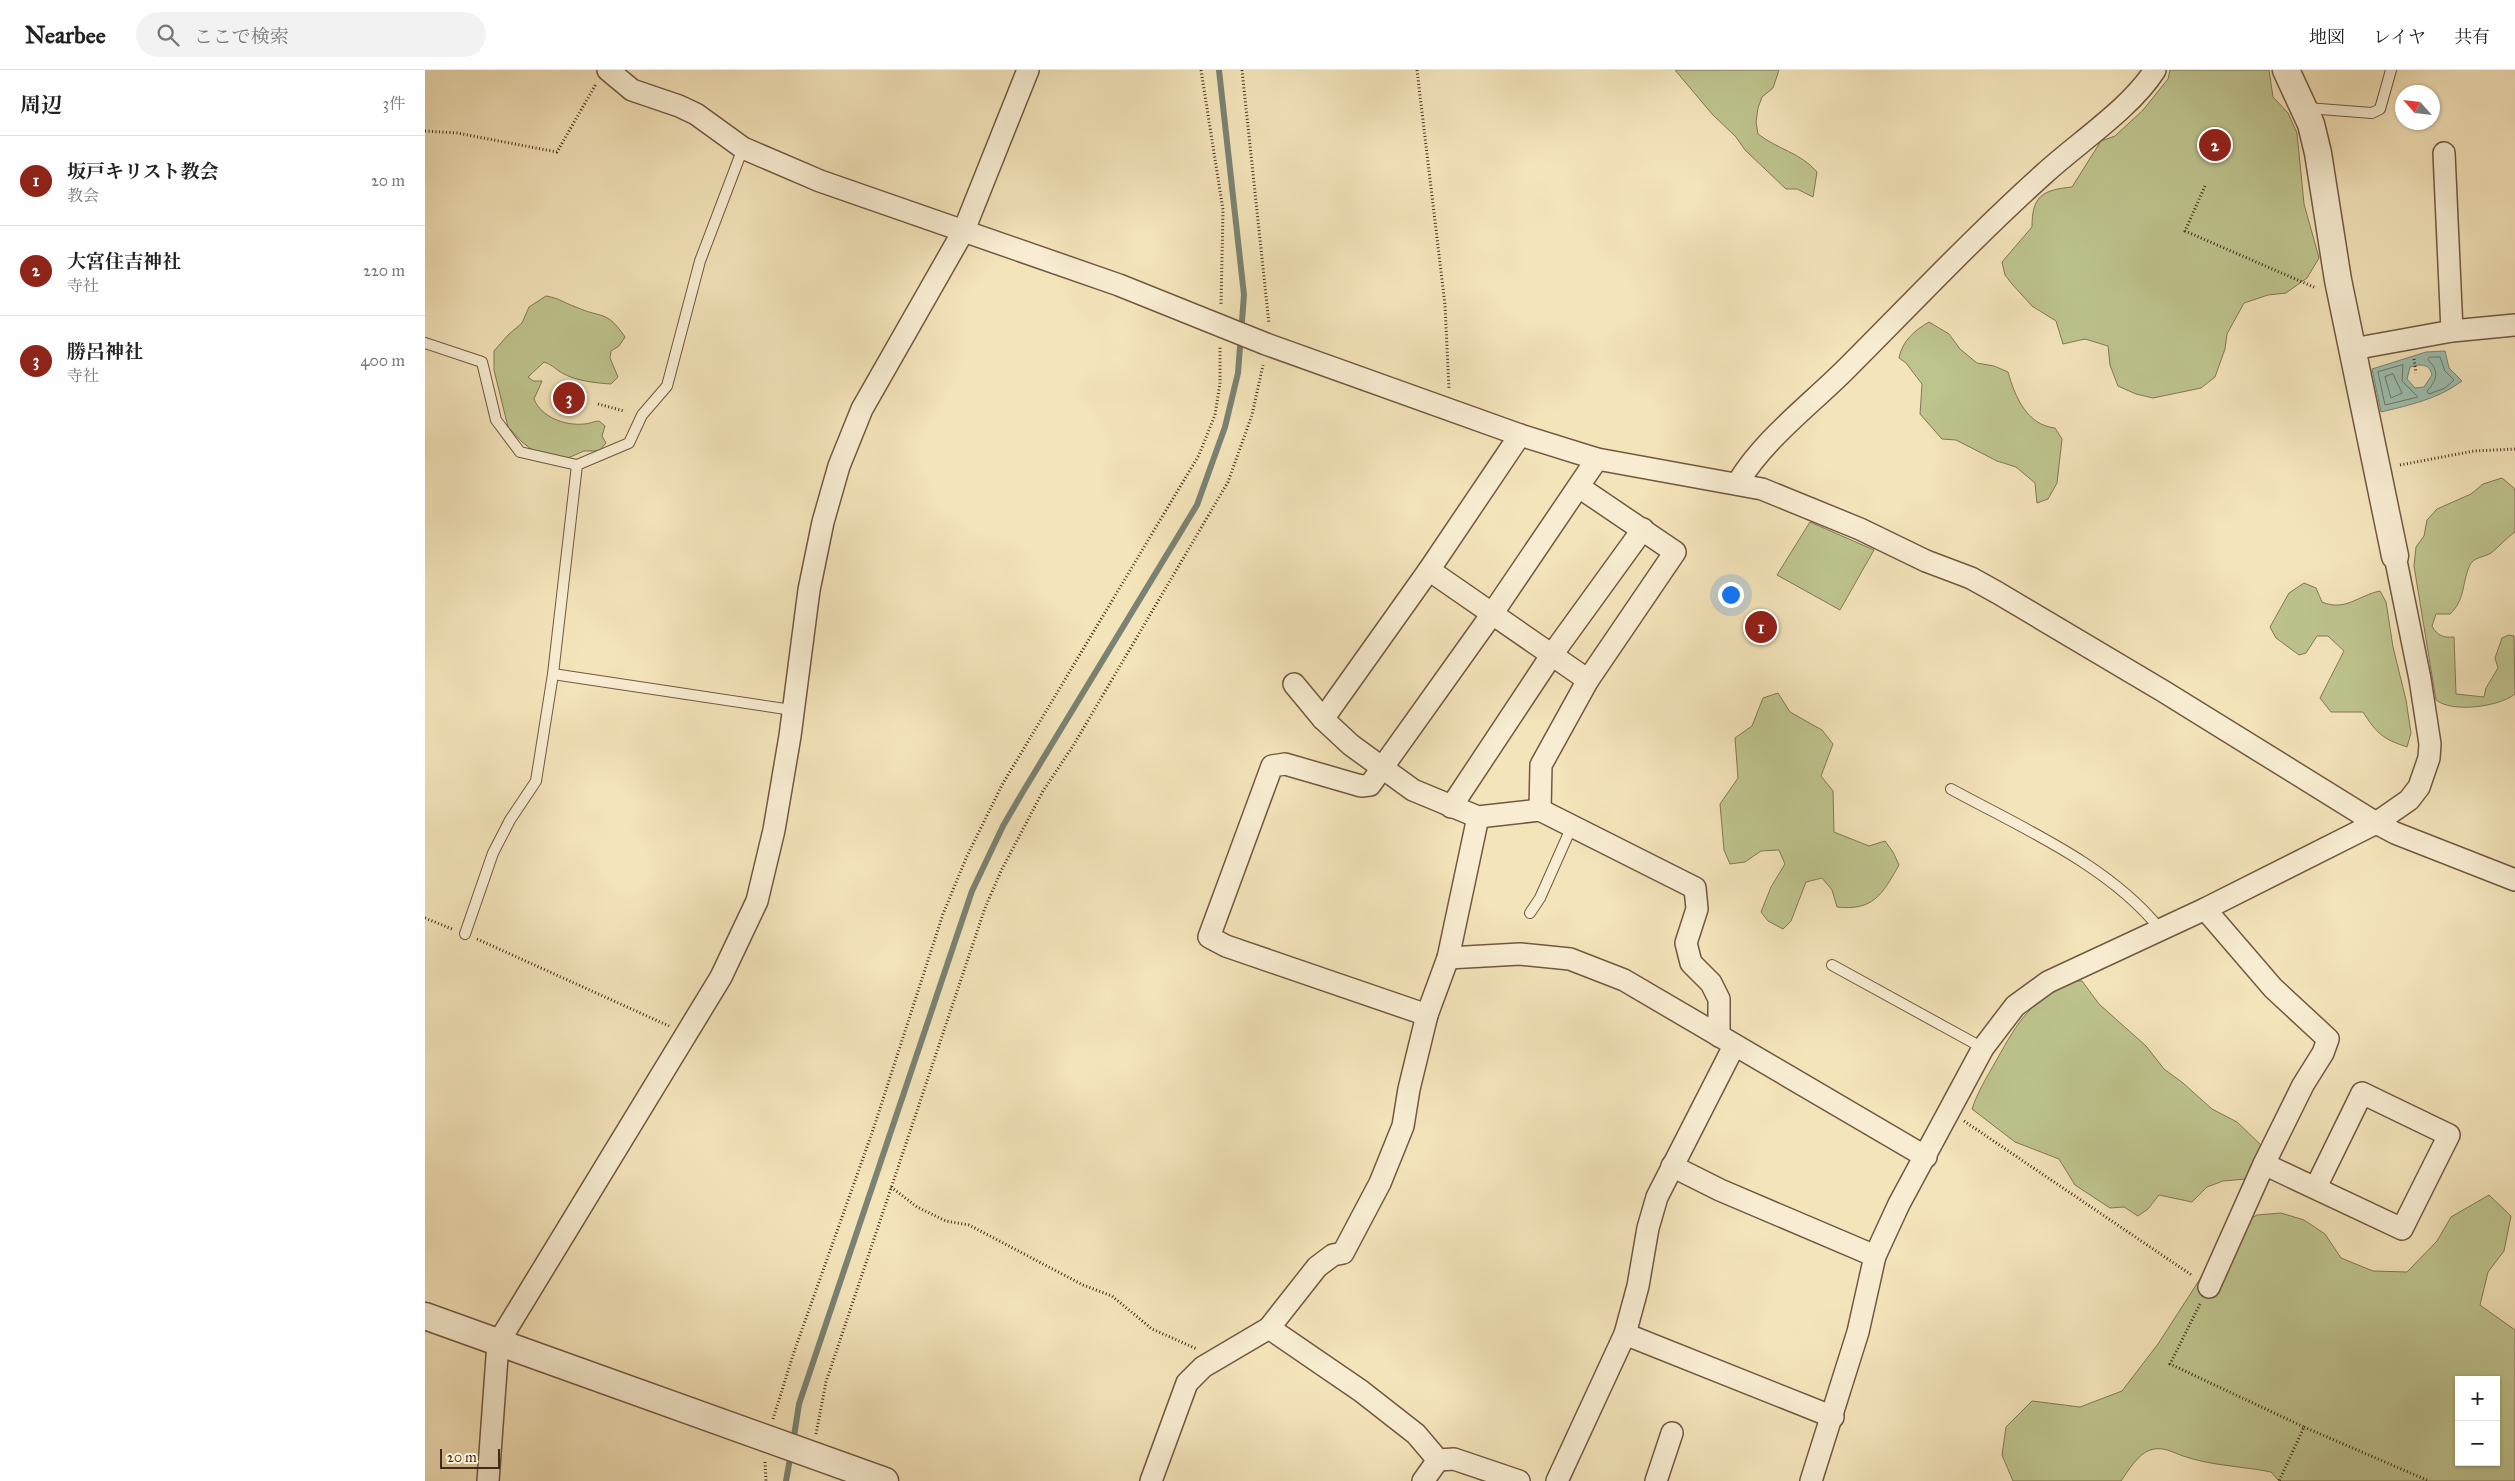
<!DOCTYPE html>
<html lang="ja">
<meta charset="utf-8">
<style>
body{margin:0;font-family:"IM FELL Great Primer","Noto Serif JP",serif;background:#f2f2f2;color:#222}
.controls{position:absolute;right:15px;bottom:15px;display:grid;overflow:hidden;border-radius:0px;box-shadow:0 1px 4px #0004}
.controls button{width:45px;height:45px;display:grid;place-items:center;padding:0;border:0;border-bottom:1px solid #e0e0e0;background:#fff;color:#222;font:25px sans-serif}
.compass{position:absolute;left:1970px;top:15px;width:45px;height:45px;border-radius:50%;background:#fff;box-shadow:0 1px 4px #0004;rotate:297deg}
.scale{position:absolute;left:15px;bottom:12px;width:60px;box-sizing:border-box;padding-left:5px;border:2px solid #462a19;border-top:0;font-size:14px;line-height:18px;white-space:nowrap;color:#462a19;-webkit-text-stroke:4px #f8edd2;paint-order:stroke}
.you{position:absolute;left:1305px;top:524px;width:18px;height:18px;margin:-12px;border:4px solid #fff;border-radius:50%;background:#1a73e8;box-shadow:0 0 0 8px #1a73e833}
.badge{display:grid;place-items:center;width:32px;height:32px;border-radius:50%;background:#8f2418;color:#fff;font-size:16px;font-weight:700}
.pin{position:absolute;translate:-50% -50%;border:2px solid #fff;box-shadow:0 1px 5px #0006}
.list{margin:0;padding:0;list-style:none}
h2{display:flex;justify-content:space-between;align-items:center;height:65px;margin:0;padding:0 20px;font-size:21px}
h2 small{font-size:16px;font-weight:400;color:#767676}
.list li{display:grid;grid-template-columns:32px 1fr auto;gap:15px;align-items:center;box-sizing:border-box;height:90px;padding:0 20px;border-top:1px solid #e0e0e0}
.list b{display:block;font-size:19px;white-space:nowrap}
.list p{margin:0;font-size:16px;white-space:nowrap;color:#767676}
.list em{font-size:16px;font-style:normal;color:#767676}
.icon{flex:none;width:28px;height:28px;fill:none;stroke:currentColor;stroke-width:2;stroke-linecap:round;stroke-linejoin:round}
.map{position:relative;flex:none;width:2090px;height:1411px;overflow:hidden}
header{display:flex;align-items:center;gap:30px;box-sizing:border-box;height:70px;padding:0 25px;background:#fff;border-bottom:1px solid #e0e0e0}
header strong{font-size:24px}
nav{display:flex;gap:28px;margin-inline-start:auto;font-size:18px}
.search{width:350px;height:45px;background:#f2f2f2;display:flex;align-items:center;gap:12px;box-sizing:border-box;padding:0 18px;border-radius:28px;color:#767676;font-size:19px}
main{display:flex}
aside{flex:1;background:#fff}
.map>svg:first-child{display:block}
.green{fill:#bec48e;stroke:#827754;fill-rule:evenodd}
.water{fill:#9cbfb0;stroke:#7a8374;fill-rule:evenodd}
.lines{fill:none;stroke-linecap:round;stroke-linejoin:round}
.shore{stroke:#717464;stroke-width:1}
.stream{stroke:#7a8374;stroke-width:6}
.service-casing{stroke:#725841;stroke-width:12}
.minor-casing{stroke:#725841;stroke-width:24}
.tertiary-casing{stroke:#725841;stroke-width:29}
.path{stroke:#462a19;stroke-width:3;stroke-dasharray:1 2.5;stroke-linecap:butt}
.service{stroke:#f8edd2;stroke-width:10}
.minor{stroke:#f8edd2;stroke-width:21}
.tertiary{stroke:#f8edd2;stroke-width:26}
</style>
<header>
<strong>Nearbee</strong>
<div class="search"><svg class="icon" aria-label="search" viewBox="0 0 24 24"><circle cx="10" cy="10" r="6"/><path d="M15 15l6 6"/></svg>ここで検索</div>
<nav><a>地図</a><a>レイヤ</a><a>共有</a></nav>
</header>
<main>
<aside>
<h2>周辺<small>3件</small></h2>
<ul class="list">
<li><span class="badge">1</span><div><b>坂戸キリスト教会</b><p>教会</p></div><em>20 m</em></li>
<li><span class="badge">2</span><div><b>大宮住吉神社</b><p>寺社</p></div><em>220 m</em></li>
<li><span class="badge">3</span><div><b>勝呂神社</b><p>寺社</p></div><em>400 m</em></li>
</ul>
</aside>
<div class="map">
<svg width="2090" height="1411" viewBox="0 0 2090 1411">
<rect width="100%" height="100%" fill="#f4e4ba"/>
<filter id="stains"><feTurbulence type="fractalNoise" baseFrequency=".004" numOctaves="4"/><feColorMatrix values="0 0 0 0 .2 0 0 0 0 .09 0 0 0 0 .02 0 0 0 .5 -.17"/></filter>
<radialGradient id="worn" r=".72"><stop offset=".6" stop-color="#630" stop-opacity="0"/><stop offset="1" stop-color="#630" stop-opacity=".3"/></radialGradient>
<g class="green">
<path d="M1250 0H1354L1348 18 1337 27 1333 38 1331 52 1333 64C1352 79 1376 83 1392 102L1388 127 1372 119H1361L1320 80 1311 67 1287 44Z"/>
<path d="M1745 0H1844L1848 27 1863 43 1872 63 1879 134 1894 188 1882 208 1861 223 1843 225 1819 233 1802 264 1800 279 1790 307 1776 318 1728 328 1711 324 1693 316 1685 295 1683 276 1660 269 1638 274 1631 251 1607 236 1587 214 1580 205 1577 192 1607 157C1607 126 1617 120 1647 117L1676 71 1690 66 1718 40 1743 9Z"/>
<path d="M121 226C134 228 139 233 151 237 177 249 181 239 200 267L194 276 186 281 185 288 193 307 186 314C171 313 152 311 139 304 131 300 128 295 119 292L103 307 108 311H117L109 329C116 347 140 356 159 354 164 354 169 351 174 351L180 356 177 366 181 373 174 381H159L143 388 128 386 106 379 97 372 83 357 69 300V281L83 265 97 253 104 237Z"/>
<path d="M1504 252 1524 264 1535 279 1552 293 1569 296 1583 302C1590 327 1602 355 1630 358L1637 369 1632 413 1623 429 1612 433 1610 413 1591 397 1572 391 1531 370 1517 369 1495 344 1497 314 1481 293 1474 288C1477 271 1490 260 1504 252Z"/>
<path d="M2077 408 2089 418 2090 422V462C2081 468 2075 476 2066 483 2059 488 2048 486 2044 497 2037 514 2040 530 2025 544H2011L2007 556C2012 566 2019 568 2029 567L2031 624 2059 627 2061 618 2073 598 2070 588 2077 568 2084 565 2089 566 2090 624C2074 637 2027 643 2011 630L1989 496 1991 477 1999 466 2002 450 2012 439 2046 424 2058 414Z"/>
<polygon points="1385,452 1449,480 1415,540 1352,505"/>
<path d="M1879 513 1891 518 1897 532C1920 542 1934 525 1955 521L1961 532 1968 577 1981 630 1986 663 1982 677C1958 669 1952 664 1938 642H1906L1895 628 1919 581 1903 566H1892L1881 583 1874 585 1851 568 1845 557 1864 523Z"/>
<path d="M1353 623 1365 642 1397 660 1408 674 1396 706 1408 721 1409 762 1444 776 1460 771 1468 782 1474 795C1457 825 1448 841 1412 837L1407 820 1397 808 1381 812 1366 851 1358 859 1343 851 1336 842 1346 817 1360 794 1354 780 1336 781 1320 792 1305 794 1299 780 1295 734 1313 708 1310 668 1327 656 1338 628Z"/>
<path d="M1650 911H1657L1674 934 1721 976 1739 999 1758 1013 1787 1039 1812 1052 1837 1076 1821 1109 1798 1111 1782 1117 1767 1132 1734 1125 1723 1139 1713 1146 1699 1137 1685 1138 1650 1115 1634 1089 1590 1072 1547 1039C1553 1021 1562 1007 1571 991 1595 948 1604 932 1650 911Z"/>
<path d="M2064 1125 2086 1146 2079 1181 2063 1202 2055 1235 2090 1260V1411H1854L1846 1402C1817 1396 1787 1396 1758 1386 1747 1382 1738 1376 1725 1380 1713 1384 1703 1401 1696 1411H1588L1577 1385 1581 1357 1607 1331 1655 1337 1697 1321 1733 1274 1808 1158 1832 1145 1856 1143 1879 1150 1900 1164 1916 1188 1948 1201 1982 1202 2012 1171 2026 1147ZM2034 1310H2071V1392H2034Z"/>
</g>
<path class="water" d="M2020 281 2024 298 2037 311C2013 329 1985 335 1956 342L1947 299 2001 282ZM1993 295C2002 295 2005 297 2007 305L1999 317 1990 318 1982 309 1985 297Z"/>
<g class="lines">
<g class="shore">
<path d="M2005 287H2015L2020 301 2029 310 2020 318 2004 324 2002 321C2012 310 2015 301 2003 290Z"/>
<polygon points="1978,295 1977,311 1993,327 1960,335 1953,302"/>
<polygon points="1968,304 1977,323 1966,328 1960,307"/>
</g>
<g class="stream">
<polyline points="368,1373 374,1334 547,821 578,756 599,720 772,435 800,357 813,303 819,225 794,0"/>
<polyline points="361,1411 366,1383"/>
</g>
<defs>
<g id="service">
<polyline points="1882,38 1947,43 1955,39 1966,0"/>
<polyline points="0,273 57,292 71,350 95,382 152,395"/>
<polyline points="128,604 367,640"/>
<path d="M1526 719C1597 758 1684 795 1735 859"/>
<polyline points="1105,843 1115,828 1147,756"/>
<polyline points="40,864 68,783 85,750 111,711 128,604 152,395 204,373 217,345 242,316 275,191 318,78"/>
<polyline points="1407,895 1558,978"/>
</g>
<g id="minor">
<polyline points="183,0 207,20 254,36 271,44 318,78 395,111 694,215 841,274 1095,365 1172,389 1337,419 1435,459 1501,491 1546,508 1573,523 1738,621 1951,753 1970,763 2090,810"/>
<polyline points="2019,83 2027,261"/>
<polyline points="1928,279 2027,261 2090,255"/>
<path d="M1312 414C1339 369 1384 336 1421 299 1487 233 1551 165 1620 103 1654 72 1706 38 1730 0"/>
<polyline points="1004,500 1163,610"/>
<polyline points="869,614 898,649 926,675 988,720 1053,747 1115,740 1270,818 1272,839 1261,873 1266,893 1286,913 1294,929 1294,966"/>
<polyline points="898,649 1004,500 1095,365"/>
<polyline points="1026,737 1126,586 1218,459"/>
<polyline points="1115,740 1116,695 1163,610 1250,482 1154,417"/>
<polyline points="1780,839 1848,918 1903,969 1898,983 1878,1015 1839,1094"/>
<polyline points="1023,888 1095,884 1145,889 1199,910 1501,1087"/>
<polyline points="1002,945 801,876 784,867 847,696 860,694 936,716 945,715 1067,544 1172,389"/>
<polyline points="1247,1096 1295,1120 1450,1186"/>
<polyline points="1784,1217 1839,1094 1977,1159 2024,1065 1937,1023 1891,1117"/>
<polyline points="844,1258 936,1321 991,1364 1013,1390 1029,1389 1094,1411"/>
<polyline points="1200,1264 1408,1347"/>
<polyline points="63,1411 73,1273 296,907 332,831 349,760 365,666 384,520 398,452 414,396 437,339 539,160 603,0"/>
<polyline points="726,1411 762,1313 778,1297 844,1258 892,1197 908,1185 918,1183 955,1113 978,1056 984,1019 1002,945 1023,888 1053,747"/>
<polyline points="998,1411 1013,1390"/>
<polyline points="1132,1411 1200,1264 1213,1216 1223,1158 1232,1127 1309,976"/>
<polyline points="1231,1411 1247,1363"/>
<polyline points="1386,1411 1433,1262 1450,1186 1474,1134 1558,978 1590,936 1623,912 1780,839 1951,753 1984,730 1994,717 2004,688 2005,674 1995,609 1970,486"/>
</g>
<g id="tertiary">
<polyline points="1861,0 1886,54 1893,83 1913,210 1970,486"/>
<polyline points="0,1246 460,1411"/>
</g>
</defs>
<use href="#service" class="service-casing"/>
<use href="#minor" class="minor-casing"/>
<use href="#tertiary" class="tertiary-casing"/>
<g class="path">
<polyline points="776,0 798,140 796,235"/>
<polyline points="817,0 844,254"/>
<polyline points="992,0 1020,235 1024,319"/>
<polyline points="0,61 32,63 132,82 171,14"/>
<polyline points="1780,116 1760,161 1891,218"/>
<polyline points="1989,289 1991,303"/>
<polyline points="173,334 199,341"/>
<polyline points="1975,395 2049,381 2090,379"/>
<polyline points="0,848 27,859"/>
<polyline points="52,869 244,956"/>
<polyline points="1539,1051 1768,1206"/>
<polyline points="466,1117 492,1137 521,1151 544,1155 658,1215 687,1226 727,1259 772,1279"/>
<polyline points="1775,1234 1745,1294 1879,1357 1854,1411"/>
<polyline points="348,1349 369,1282 448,1060 518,844 542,786 577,715 774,385 790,345 795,313 795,276"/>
<polyline points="1879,1357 2004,1411"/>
<polyline points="391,1364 401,1312 560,838 576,801 618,721 648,676 803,412 827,345 838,295"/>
<polyline points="340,1392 341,1411"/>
</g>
<use href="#service" class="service"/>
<use href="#minor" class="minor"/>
<use href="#tertiary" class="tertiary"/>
</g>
<rect width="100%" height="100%" filter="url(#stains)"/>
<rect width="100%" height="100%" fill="url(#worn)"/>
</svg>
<div class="controls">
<button>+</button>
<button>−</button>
</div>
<svg class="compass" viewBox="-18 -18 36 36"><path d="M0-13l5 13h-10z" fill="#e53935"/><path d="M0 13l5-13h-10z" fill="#767676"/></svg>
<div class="scale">20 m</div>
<div class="you"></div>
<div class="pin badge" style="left:1336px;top:557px">1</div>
<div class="pin badge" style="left:1790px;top:75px">2</div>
<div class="pin badge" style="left:144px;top:328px">3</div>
</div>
</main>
